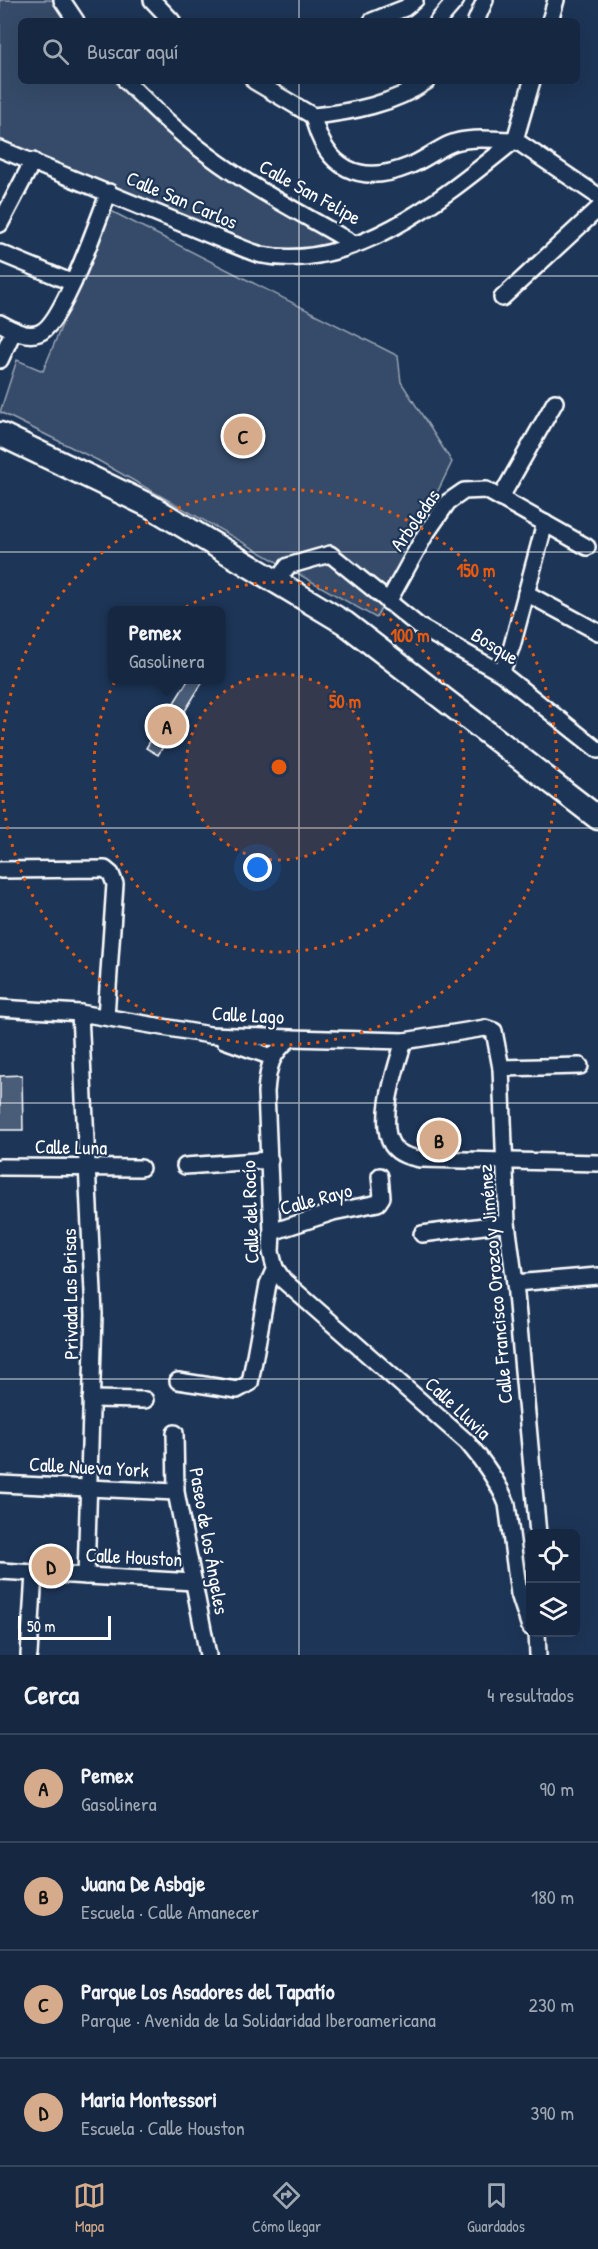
<!DOCTYPE html>
<html lang="es">
<meta charset="utf-8">
<style>
body{margin:0;font-family:"Patrick Hand",sans-serif;background:#1f3048;color:#f1f3f6}
.controls{position:absolute;right:18px;bottom:18px;display:grid;overflow:hidden;border-radius:9px;box-shadow:0 6px 24px #0002}
.controls button{width:54px;height:54px;display:grid;place-items:center;padding:0;border:0;border-bottom:2px solid #35445a;background:#162841;color:#f1f3f6;font:30px sans-serif}
.scale{position:absolute;left:18px;bottom:15px;width:93px;box-sizing:border-box;padding-left:6px;border:3px solid #fff;border-top:0;font-size:16px;line-height:21px;white-space:nowrap;color:#fff;-webkit-text-stroke:4px #1d3557;paint-order:stroke}
.you{position:absolute;left:258px;top:868px;width:21px;height:21px;margin:-15px;border:4px solid #fff;border-radius:50%;background:#1a73e8;box-shadow:0 0 0 9px #1a73e833}
.badge{display:grid;place-items:center;width:39px;height:39px;border-radius:50%;background:#d6ab8b;color:#111;font-size:20px;font-weight:700}
.pin{position:absolute;translate:-50% -50%;border:3px solid #fff;box-shadow:0 2px 6px #0006}
.popup{position:absolute;left:108px;top:606px;width:117px;height:78px;box-sizing:border-box;display:grid;place-content:center;border-radius:9px;background:#162841;filter:drop-shadow(0 2px 4px #0005);font-size:20px;white-space:nowrap;color:#9ea6b1}
.popup b{font-size:22px;color:#f1f3f6}
.popup::after{content:'';position:absolute;left:50%;top:100%;margin-left:-12px;border:12px solid transparent;border-top-color:#162841}
.list{margin:0;padding:0;list-style:none}
h2{display:flex;justify-content:space-between;align-items:center;height:78px;margin:0;padding:0 24px;font-size:26px}
h2 small{font-size:20px;font-weight:400;color:#9ea6b1}
.list li{display:grid;grid-template-columns:39px 1fr auto;gap:18px;align-items:center;box-sizing:border-box;height:108px;padding:0 24px;border-top:2px solid #35445a}
.list b{display:block;font-size:22px;white-space:nowrap}
.list p{margin:0;font-size:20px;white-space:nowrap;color:#9ea6b1}
.list em{font-size:20px;font-style:normal;color:#9ea6b1}
.icon{flex:none;width:33px;height:33px;fill:none;stroke:currentColor;stroke-width:2;stroke-linecap:round;stroke-linejoin:round}
.map{position:relative;flex:none;width:598px;height:1655px;overflow:hidden}
.search{position:absolute;background:#162841;box-shadow:0 6px 24px #0002;left:18px;right:18px;top:18px;height:66px;display:flex;align-items:center;gap:15px;box-sizing:border-box;padding:0 21px;border-radius:9px;color:#9ea6b1;font-size:22px}
.sheet{height:510px;background:#162841}
nav{display:flex;justify-content:space-around;align-items:center;box-sizing:border-box;height:84px;border-top:2px solid #35445a;background:#162841;font-size:16px;color:#9ea6b1}
nav a{display:grid;justify-items:center;gap:3px}
nav .on{color:#d6ab8b}
.map>svg:first-child{display:block}
.green{fill:#364b69;stroke:#9aa5b4;stroke-width:1.5}
.building{fill:#4a5d79;stroke:#fff;stroke-width:1.5}
.lines{fill:none;stroke-linecap:round;stroke-linejoin:round}
.minor-casing{stroke:#fff;stroke-width:20}
.highway-casing{stroke:#fff;stroke-width:27}
.minor{stroke:#1d3557;stroke-width:15}
.highway{stroke:#1d3557;stroke-width:22}
.grid{fill:none;stroke:#fff;stroke-width:1.5;stroke-opacity:0.55}
.ring{fill:none;stroke:#e8590c;stroke-width:3;stroke-dasharray:3 6}
.labels{text-anchor:middle;stroke-width:4.5;stroke-linejoin:round;paint-order:stroke}
.street-label{font-size:20px;fill:#fff;stroke:#1d3557}
.centre{fill:#e8590c;stroke:#1d3557;stroke-width:3}
.ring-label{font-size:18px;text-anchor:middle;font-weight:bold;fill:#e8590c;stroke:#1d3557;stroke-width:4.5;stroke-linejoin:round;paint-order:stroke}
</style>
<div class="map">
<svg width="598" height="1655" viewBox="0 0 598 1655">
<rect width="100%" height="100%" fill="#1d3557"/>
<filter id="ink" filterUnits="userSpaceOnUse"><feTurbulence type="fractalNoise" baseFrequency=".0167" numOctaves="2"/><feDisplacementMap in="SourceGraphic" scale="12" xChannelSelector="R" yChannelSelector="G"/><feConvolveMatrix kernelMatrix="1 2 1 2 8 2 1 2 1" color-interpolation-filters="sRGB"/></filter>
<g filter="url(#ink)">
<g class="green">
<polygon points="0,0 66,0 78,21 21,21 21,81 128,81 144,100 344,247 262,254 0,148"/>
<polygon points="109,210 398,356 401,382 452,462 376,618 99,461 0,412 17,360 43,371"/>
</g>
<g class="building">
<polygon points="188,680 204,680 158,755 146,748"/>
<polygon points="22,1075 23,1130 0,1130 0,1076"/>
</g>
<g class="lines">
<defs>
<g id="minor">
<polyline points="62,0 76,21"/>
<polyline points="152,0 172,21"/>
<polyline points="372,21 405,8 415,0"/>
<polyline points="438,21 456,0"/>
<polyline points="476,21 485,0"/>
<polyline points="550,21 556,0"/>
<path d="M126 81C152 107 178 133 208 155 253 189 305 215 354 244"/>
<path d="M254 81 313 116C352 112 394 104 427 81"/>
<path d="M313 116C325 169 360 186 409 166 424 160 436 150 450 144 468 136 495 140 515 140"/>
<polyline points="515,140 598,196"/>
<polyline points="515,140 532,81"/>
<path d="M0 149 227 242C238 246 250 252 262 255 355 273 448 194 515 140"/>
<polyline points="0,224 33,161"/>
<polyline points="0,253 73,283"/>
<polyline points="502,298 598,209"/>
<path d="M0 323C11 329 26 338 39 333 63 325 98 219 109 192"/>
<polyline points="0,360 14,330"/>
<polyline points="501,497 555,402"/>
<polyline points="277,580 288,566 330,554 420,627 501,673 598,750"/>
<polyline points="526,593 598,632"/>
<polyline points="388,602 425,535 448,502 464,491 486,490 587,547"/>
<polyline points="501,673 512,646 545,523"/>
<polyline points="0,870 105,869 111,874 115,884 106,1017"/>
<polyline points="0,1008 80,1013 210,1035 291,1038 404,1041 485,1028 494,1031 501,1068 507,1223 515,1283 538,1534"/>
<polyline points="80,1013 94,1314 86,1576"/>
<polyline points="224,1040 272,1057"/>
<path d="M404 1041C397 1065 377 1121 392 1145 399 1155 410 1157 420 1159L598 1163"/>
<polyline points="501,1068 580,1066"/>
<polyline points="185,1166 270,1160"/>
<polyline points="0,1167 141,1168"/>
<polyline points="272,1232 333,1212 378,1203 382,1197 380,1176"/>
<polyline points="422,1234 507,1223"/>
<path d="M275 1268 284 1281 467 1442C483 1461 498 1481 507 1504L519 1594 530 1627"/>
<polyline points="515,1283 598,1276"/>
<path d="M178 1381 237 1390 250 1383 268 1284 275 1268 271 1252 272 1232 266 1092C268 1067 271 1053 291 1038"/>
<polyline points="91,1399 145,1400"/>
<polyline points="175,1433 176,1492 208,1655"/>
<polyline points="0,1484 176,1492"/>
<polyline points="0,1571 194,1582"/>
<polyline points="537,1632 538,1655"/>
<polyline points="29,1655 34,1573"/>
</g>
<polyline id="highway" points="0,434 150,506 345,623 598,818"/>
</defs>
<use href="#minor" class="minor-casing"/>
<use href="#highway" class="highway-casing"/>
<use href="#minor" class="minor"/>
<use href="#highway" class="highway"/>
</g>
</g>
<path class="grid" d="M299 0V21M299 81V1655M0 276H598M0 552H598M0 828H598M0 1103H598M0 1379H598"/>
<circle cx="279" cy="767" r="93" fill="#e8590c" fill-opacity=".12"/>
<g class="ring">
<circle cx="279" cy="767" r="93"/>
<circle cx="279" cy="767" r="185"/>
<circle cx="279" cy="767" r="278"/>
</g>
<g class="labels">
<g class="street-label">
<text transform="translate(310 192) rotate(29)" y="7">Calle San Felipe</text>
<text transform="translate(182 200) rotate(23)" y="7">Calle San Carlos</text>
<text transform="translate(415 520) rotate(-55)" y="7">Arboledas</text>
<text transform="translate(495 646) rotate(32)" y="7">Bosque</text>
<text transform="translate(248 1015) rotate(3)" y="7">Calle Lago</text>
<text transform="translate(71 1147) rotate(1)" y="7">Calle Luna</text>
<text transform="translate(316 1199) rotate(-15)" y="7">Calle Rayo</text>
<text transform="translate(250 1212) rotate(-92)" y="7">Calle del Rocío</text>
<text transform="translate(495 1284) rotate(-95)" y="7">Calle Francisco Orozco y Jiménez</text>
<text transform="translate(70 1294) rotate(-91)" y="7">Privada Las Brisas</text>
<text transform="translate(458 1408) rotate(43)" y="7">Calle Lluvia</text>
<text transform="translate(89 1467) rotate(3)" y="7">Calle Nueva York</text>
<text transform="translate(209 1541) rotate(80)" y="7">Paseo de los Ángeles</text>
<text transform="translate(134 1557) rotate(3)" y="7">Calle Houston</text>
</g>
</g>
<circle cx="279" cy="767" r="9" class="centre"/>
<g class="ring-label">
<text x="476" y="577">150 m</text>
<text x="410" y="642">100 m</text>
<text x="345" y="708">50 m</text>
</g>
</svg>
<div class="controls">
<button><svg class="icon" aria-label="locate" viewBox="0 0 24 24"><circle cx="12" cy="12" r="6"/><path d="M12 2v4M12 18v4M2 12h4M18 12h4"/></svg></button>
<button><svg class="icon" aria-label="layers" viewBox="0 0 24 24"><path d="M12 4l9 5-9 5-9-5zM3 14l9 5 9-5"/></svg></button>
</div>
<div class="scale">50 m</div>
<div class="you"></div>
<div class="pin badge" style="left:167px;top:726px">A</div>
<div class="popup"><b>Pemex</b>Gasolinera</div>
<div class="pin badge" style="left:439px;top:1140px">B</div>
<div class="pin badge" style="left:243px;top:436px">C</div>
<div class="pin badge" style="left:51px;top:1566px">D</div>
<div class="search"><svg class="icon" aria-label="search" viewBox="0 0 24 24"><circle cx="10" cy="10" r="6"/><path d="M15 15l6 6"/></svg>Buscar aquí</div>
</div>
<section class="sheet">
<h2>Cerca<small>4 resultados</small></h2>
<ul class="list">
<li><span class="badge">A</span><div><b>Pemex</b><p>Gasolinera</p></div><em>90 m</em></li>
<li><span class="badge">B</span><div><b>Juana De Asbaje</b><p>Escuela · Calle Amanecer</p></div><em>180 m</em></li>
<li><span class="badge">C</span><div><b>Parque Los Asadores del Tapatío</b><p>Parque · Avenida de la Solidaridad Iberoamericana</p></div><em>230 m</em></li>
<li><span class="badge">D</span><div><b>Maria Montessori</b><p>Escuela · Calle Houston</p></div><em>390 m</em></li>
</ul>
</section>
<nav>
<a class="on"><svg class="icon" aria-label="map" viewBox="0 0 24 24"><path d="M3 6l6-2 6 2 6-2v14l-6 2-6-2-6 2zM9 4v14M15 6v14"/></svg>Mapa</a>
<a><svg class="icon" aria-label="directions" viewBox="0 0 24 24"><path d="M12 3l9 9-9 9-9-9zM9 14v-3h6M13 9l2 2-2 2"/></svg>Cómo llegar</a>
<a><svg class="icon" aria-label="saved" viewBox="0 0 24 24"><path d="M7 4h10v16l-5-4-5 4z"/></svg>Guardados</a>
</nav>
